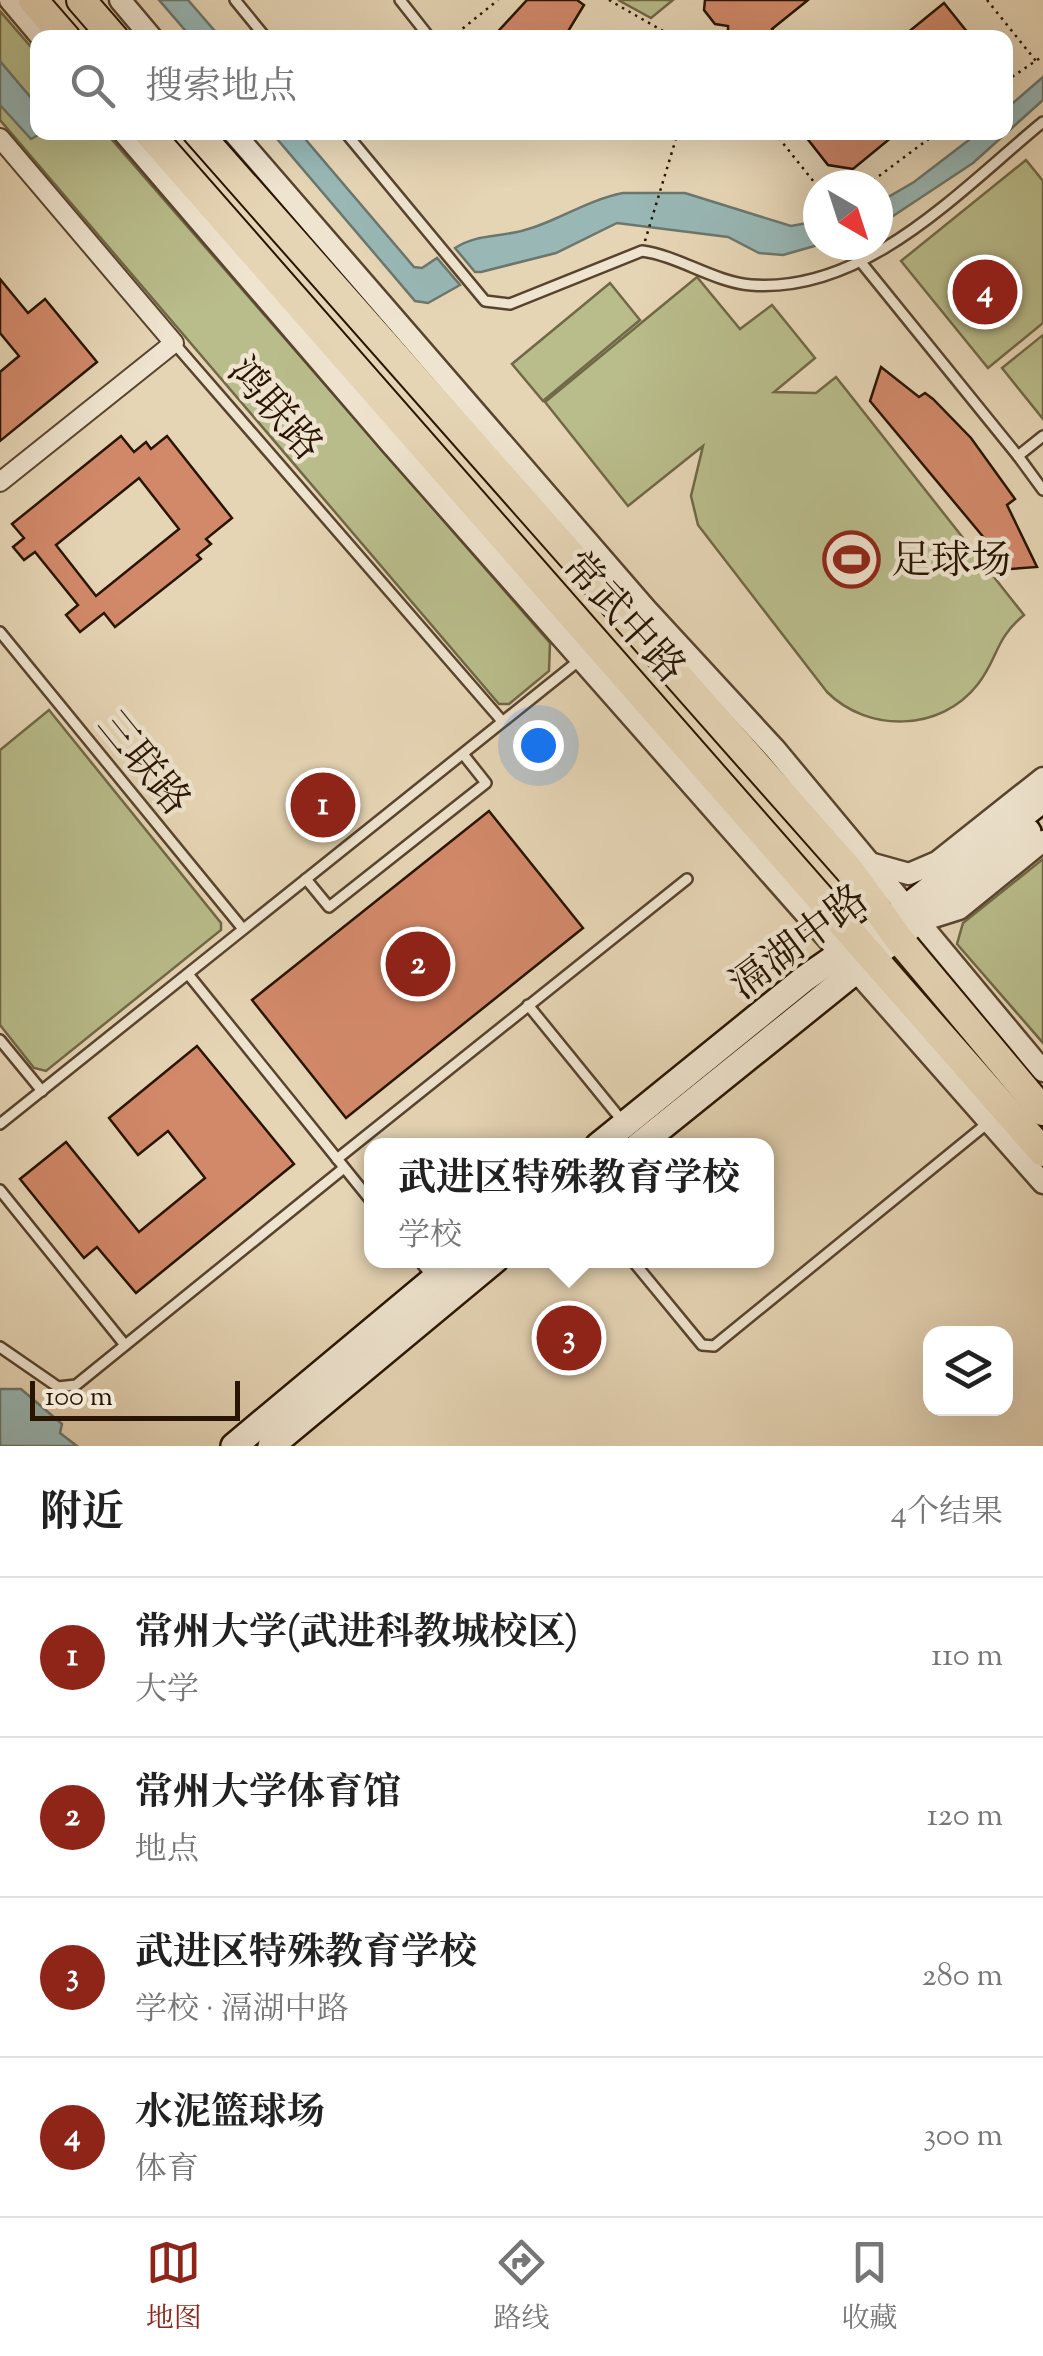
<!DOCTYPE html>
<html lang="zh">
<meta charset="utf-8">
<style>
body{margin:0;font-family:"Sorts Mill Goudy","Noto Serif SC",serif;background:#f2f2f2;color:#222}
.controls{position:absolute;right:30px;bottom:30px;display:grid;overflow:hidden;border-radius:20px;box-shadow:0 10px 40px #0002}
.controls button{width:90px;height:90px;display:grid;place-items:center;padding:0;border:0;border-bottom:2px solid #e0e0e0;background:#fff;color:#222;font:50px sans-serif}
.compass{position:absolute;left:803px;top:170px;width:90px;height:90px;border-radius:50%;background:#fff;box-shadow:0 10px 40px #0002;rotate:141deg}
.scale{position:absolute;left:30px;bottom:25px;width:210px;box-sizing:border-box;padding-left:10px;border:5px solid #281401;border-top:0;font-size:28px;line-height:35px;white-space:nowrap;color:#281401;-webkit-text-stroke:8px #efe4cf;paint-order:stroke}
.you{position:absolute;left:538px;top:745px;width:35px;height:35px;margin:-25px;border:8px solid #fff;border-radius:50%;background:#1a73e8;box-shadow:0 0 0 15px #1a73e833}
.badge{display:grid;place-items:center;width:65px;height:65px;border-radius:50%;background:#8f2418;color:#fff;font-size:32px;font-weight:700}
.pin{position:absolute;translate:-50% -50%;border:5px solid #fff;box-shadow:0 2px 10px #0006}
.popup{position:absolute;left:364px;top:1138px;width:410px;height:130px;box-sizing:border-box;display:grid;place-content:center;border-radius:20px;background:#fff;filter:drop-shadow(0 2px 8px #0005);font-size:32px;white-space:nowrap;color:#767676}
.popup b{font-size:38px;color:#222}
.popup::after{content:'';position:absolute;left:50%;top:100%;margin-left:-20px;border:20px solid transparent;border-top-color:#fff}
.list{margin:0;padding:0;list-style:none}
h2{display:flex;justify-content:space-between;align-items:center;height:130px;margin:0;padding:0 40px;font-size:42px}
h2 small{font-size:32px;font-weight:400;color:#767676}
.list li{display:grid;grid-template-columns:65px 1fr auto;gap:30px;align-items:center;box-sizing:border-box;height:160px;padding:0 40px;border-top:2px solid #e0e0e0}
.list b{display:block;font-size:38px;white-space:nowrap}
.list p{margin:0;font-size:32px;white-space:nowrap;color:#767676}
.list em{font-size:32px;font-style:normal;color:#767676}
.icon{flex:none;width:55px;height:55px;fill:none;stroke:currentColor;stroke-width:2;stroke-linecap:round;stroke-linejoin:round}
.map{position:relative;flex:none;width:1043px;height:1446px;overflow:hidden}
.search{position:absolute;background:#fff;box-shadow:0 10px 40px #0002;left:30px;right:30px;top:30px;height:110px;display:flex;align-items:center;gap:25px;box-sizing:border-box;padding:0 35px;border-radius:20px;color:#767676;font-size:38px}
.sheet{height:770px;background:#fff}
nav{display:flex;justify-content:space-around;align-items:center;box-sizing:border-box;height:140px;border-top:2px solid #e0e0e0;background:#fff;font-size:28px;color:#767676}
nav a{display:grid;justify-items:center;gap:5px}
nav .on{color:#8f2418}
.map>svg:first-child{display:block}
.green{fill:#b9bc8b;stroke:#706846;stroke-width:2.5}
.water{fill:#98b7b5;stroke:#6b766d;stroke-width:2.5}
.building{fill:#d2896a;stroke:#281401;stroke-width:2.5;fill-rule:evenodd}
.lines{fill:none;stroke-linecap:round;stroke-linejoin:round}
.service-casing{stroke:#58442e;stroke-width:14}
.minor-casing{stroke:#58442e;stroke-width:22}
.tertiary-casing{stroke:#58442e;stroke-width:25}
.secondary-casing{stroke:#281401;stroke-width:30}
.primary-casing{stroke:#281401;stroke-width:32}
.path{stroke:#281401;stroke-width:2.5;stroke-dasharray:2.5 5;stroke-linecap:butt}
.service{stroke:#efe4cf;stroke-width:9}
.minor{stroke:#efe4cf;stroke-width:18}
.tertiary{stroke:#efe4cf;stroke-width:20}
.secondary{stroke:#efe4cf;stroke-width:25}
.primary{stroke:#e6d5b5;stroke-width:28}
.labels{text-anchor:middle;stroke-width:9;stroke-linejoin:round;paint-order:stroke}
.street-label{font-size:40px;fill:#281401;stroke:#efe4cf}
.poi-label{font-size:40px;fill:#281401;stroke:#efe4cf;text-anchor:start}
</style>
<div class="map">
<svg width="1043" height="1446" viewBox="0 0 1043 1446">
<rect width="100%" height="100%" fill="#e6d5b5"/>
<filter id="stains"><feTurbulence type="fractalNoise" baseFrequency=".002" numOctaves="4"/><feColorMatrix values="0 0 0 0 .2 0 0 0 0 .09 0 0 0 0 .02 0 0 0 .5 -.17"/></filter>
<radialGradient id="worn" r=".72"><stop offset=".6" stop-color="#630" stop-opacity="0"/><stop offset="1" stop-color="#630" stop-opacity=".3"/></radialGradient>
<g class="green">
<polygon points="618,0 673,0 651,18"/>
<polygon points="0,11 37,54 38,132 106,133 550,643 549,671 509,704 499,704 0,120"/>
<polygon points="1026,160 1043,181 1043,323 988,368 901,261"/>
<path d="M697 277 740 329 772 305 815 358 774 392 816 393 836 377 1024 615C994 640 999 657 978 684 941 732 868 733 827 692L698 525 691 496 703 446 628 506 545 402Z"/>
<polygon points="610,283 640,320 543,401 512,364"/>
<polygon points="1043,335 1043,419 1002,368"/>
<polygon points="49,710 221,923 221,930 46,1071 34,1068 0,1025 0,750"/>
<polygon points="1043,859 1043,1043 957,944 963,923"/>
</g>
<g class="water">
<polygon points="159,0 188,0 220,37 191,37"/>
<polygon points="0,61 37,105 38,132 42,133 31,139 0,105"/>
<polygon points="1043,77 1043,100 973,163 878,226 878,203 914,182 978,133 1006,132 1006,109"/>
<polygon points="272,133 300,133 414,267 422,268 437,258 460,285 428,303 415,301"/>
<path d="M623 193H685L791 226 818 221V245L783 255 759 253 728 237 617 223 556 253 481 272H475L455 248C476 235 493 237 517 232 552 225 583 201 623 193Z"/>
<polygon points="0,1389 21,1389 62,1424 60,1433 77,1446 0,1446"/>
</g>
<g class="building">
<polygon points="527,0 577,0 584,5 564,38 492,38"/>
<polygon points="705,0 808,0 772,29 779,38 728,38 728,26 715,24 704,10"/>
<polygon points="944,3 972,38 901,38"/>
<polygon points="802,132 898,132 853,169 828,165"/>
<polygon points="0,279 28,313 45,299 97,362 0,441 0,372 19,356 0,333"/>
<polygon points="881,367 919,397 925,393 933,399 971,438 1015,499 1007,505 1037,567 1010,569 870,401"/>
<path d="M121 436 134 452 146 442 151 449 167 436 232 518 206 539 211 544 197 555 201 559 115 627 104 613 80 632 66 615 78 605 35 552 24 560 13 547 24 538 12 524ZM139 478 179 529 96 596 56 545Z"/>
<polygon points="489,811 583,928 346,1118 252,1000"/>
<polygon points="197,1046 294,1164 136,1293 97,1247 84,1258 20,1179 66,1142 139,1232 205,1178 168,1131 138,1155 109,1118"/>
</g>
<g class="lines">
<defs>
<g id="service">
<polyline points="235,0 266,38"/>
<polyline points="400,0 430,38"/>
<path d="M345 132 485 301 510 304 642 251C679 256 714 282 751 285 866 294 961 189 1043 122"/>
<polyline points="860,261 1018,456 1043,436"/>
<polyline points="174,343 502,721"/>
<polyline points="1018,456 1043,490"/>
<polyline points="0,632 243,929"/>
<polyline points="306,879 329,907 486,783 463,754"/>
<polyline points="188,974 372,1202"/>
<polyline points="528,1005 624,1123"/>
<polyline points="0,1040 42,1091"/>
<polyline points="0,1124 581,659"/>
<polyline points="337,1159 687,879"/>
<polyline points="0,1190 125,1345"/>
<polyline points="419,1260 433,1278"/>
<polyline points="632,1260 702,1345 714,1346 989,1122"/>
<polyline points="0,1347 58,1387 76,1385 344,1168"/>
</g>
<polyline id="minor" points="0,138 174,343 0,482"/>
<g id="tertiary">
<polyline points="10,0 42,38"/>
<polyline points="120,0 152,38"/>
<polyline points="123,132 391,444 1043,1183"/>
<polyline points="233,132 646,609 775,749 1043,1071"/>
<polyline points="873,864 909,874 937,862 1043,778"/>
<polyline points="924,920 959,909 1043,841"/>
</g>
<g id="secondary">
<polyline points="598,1146 804,979 906,908 1043,799"/>
<polyline points="638,1146 1028,832"/>
<polyline points="234,1446 457,1260"/>
<polyline points="271,1446 495,1260"/>
</g>
<g id="primary">
<polyline points="33,0 66,38"/>
<polyline points="81,0 114,38"/>
<polyline points="148,132 1043,1152"/>
<polyline points="197,132 850,871 898,938 1043,1111"/>
</g>
</defs>
<use href="#service" class="service-casing"/>
<use href="#minor" class="minor-casing"/>
<use href="#tertiary" class="tertiary-casing"/>
<use href="#secondary" class="secondary-casing"/>
<use href="#primary" class="primary-casing"/>
<g class="path">
<polyline points="609,0 675,38"/>
<polyline points="987,0 1036,61"/>
<polyline points="451,38 498,0"/>
<polyline points="1006,81 1043,56"/>
<polyline points="774,132 818,187"/>
<polyline points="867,185 938,132"/>
<polyline points="645,241 678,132"/>
</g>
<use href="#service" class="service"/>
<use href="#minor" class="minor"/>
<use href="#tertiary" class="tertiary"/>
<use href="#secondary" class="secondary"/>
<use href="#primary" class="primary"/>
</g>
<defs>
<symbol id="stadium-ring" viewBox="-11 -11 22 22"><circle r="9.5" fill="#efe4cf" stroke="#8f2418" stroke-width="1.5"/><path d="M0-5a6.5 5 0 1 0 0 10a6.5 5 0 1 0 0-10ZM-3.5-1.8h7v3.6h-7Z" fill="#8f2418"/></symbol>
</defs>
<g fill-rule="evenodd">
<use href="#stadium-ring" x="820" y="528" width="63" height="63"/>
</g>
<g class="labels">
<g class="street-label">
<text transform="translate(276 408) rotate(49)" y="14">鸿联路</text>
<text transform="translate(625 616) rotate(48)" y="14">常武中路</text>
<text transform="translate(145 762) rotate(51)" y="14">三联路</text>
<text transform="translate(798 941) rotate(-37)" y="14">滆湖中路</text>
</g>
<g class="poi-label">
<text x="891" y="573">足球场</text>
</g>
</g>
<rect width="100%" height="100%" filter="url(#stains)"/>
<rect width="100%" height="100%" fill="url(#worn)"/>
</svg>
<div class="controls">
<button><svg class="icon" aria-label="layers" viewBox="0 0 24 24"><path d="M12 4l9 5-9 5-9-5zM3 14l9 5 9-5"/></svg></button>
</div>
<svg class="compass" viewBox="-18 -18 36 36"><path d="M0-13l5 13h-10z" fill="#e53935"/><path d="M0 13l5-13h-10z" fill="#767676"/></svg>
<div class="scale">100 m</div>
<div class="you"></div>
<div class="pin badge" style="left:323px;top:805px">1</div>
<div class="pin badge" style="left:418px;top:964px">2</div>
<div class="pin badge" style="left:569px;top:1338px">3</div>
<div class="popup"><b>武进区特殊教育学校</b>学校</div>
<div class="pin badge" style="left:985px;top:292px">4</div>
<div class="search"><svg class="icon" aria-label="search" viewBox="0 0 24 24"><circle cx="10" cy="10" r="6"/><path d="M15 15l6 6"/></svg>搜索地点</div>
</div>
<section class="sheet">
<h2>附近<small>4个结果</small></h2>
<ul class="list">
<li><span class="badge">1</span><div><b>常州大学(武进科教城校区)</b><p>大学</p></div><em>110 m</em></li>
<li><span class="badge">2</span><div><b>常州大学体育馆</b><p>地点</p></div><em>120 m</em></li>
<li><span class="badge">3</span><div><b>武进区特殊教育学校</b><p>学校 · 滆湖中路</p></div><em>280 m</em></li>
<li><span class="badge">4</span><div><b>水泥篮球场</b><p>体育</p></div><em>300 m</em></li>
</ul>
</section>
<nav>
<a class="on"><svg class="icon" aria-label="map" viewBox="0 0 24 24"><path d="M3 6l6-2 6 2 6-2v14l-6 2-6-2-6 2zM9 4v14M15 6v14"/></svg>地图</a>
<a><svg class="icon" aria-label="directions" viewBox="0 0 24 24"><path d="M12 3l9 9-9 9-9-9zM9 14v-3h6M13 9l2 2-2 2"/></svg>路线</a>
<a><svg class="icon" aria-label="saved" viewBox="0 0 24 24"><path d="M7 4h10v16l-5-4-5 4z"/></svg>收藏</a>
</nav>
